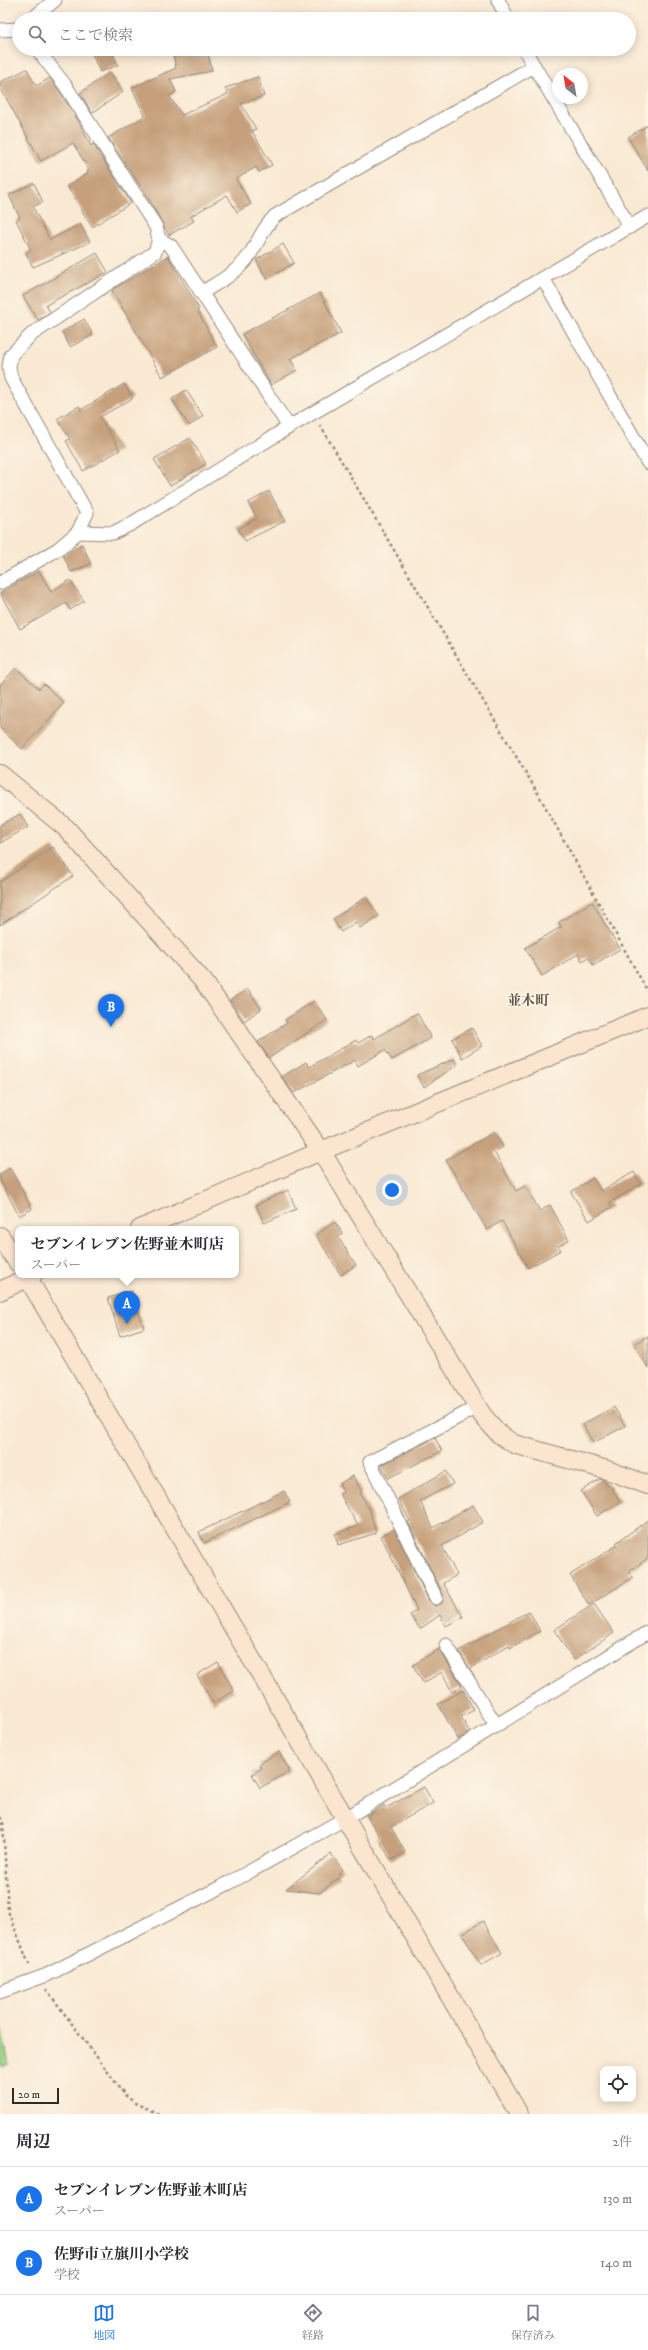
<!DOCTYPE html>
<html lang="ja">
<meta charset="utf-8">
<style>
body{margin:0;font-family:"IM FELL DW Pica","Noto Serif JP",serif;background:#f7f7f7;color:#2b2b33}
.controls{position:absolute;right:12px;bottom:12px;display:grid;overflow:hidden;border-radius:8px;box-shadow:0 2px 10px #0003}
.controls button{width:36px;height:36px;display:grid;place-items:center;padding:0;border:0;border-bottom:1px solid #e1e1e2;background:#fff;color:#2b2b33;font:20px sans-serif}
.compass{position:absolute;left:552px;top:68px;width:36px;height:36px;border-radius:50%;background:#fff;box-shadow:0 2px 10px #0003;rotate:329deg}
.scale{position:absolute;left:12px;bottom:10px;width:47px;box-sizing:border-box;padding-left:4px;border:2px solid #2b2b2b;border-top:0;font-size:11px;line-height:14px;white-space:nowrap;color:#2b2b2b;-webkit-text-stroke:3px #fcf5e5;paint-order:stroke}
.you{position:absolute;left:392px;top:1190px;width:14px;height:14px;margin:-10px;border:3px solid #fff;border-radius:50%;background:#1a73e8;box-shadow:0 0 0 6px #1a73e833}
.badge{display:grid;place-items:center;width:26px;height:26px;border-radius:50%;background:#1a73e8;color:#fff;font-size:13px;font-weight:700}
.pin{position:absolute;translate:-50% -33px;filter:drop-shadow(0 1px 2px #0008)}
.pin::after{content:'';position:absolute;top:21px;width:14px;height:12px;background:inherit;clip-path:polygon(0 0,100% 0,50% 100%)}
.popup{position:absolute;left:15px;top:1226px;width:224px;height:52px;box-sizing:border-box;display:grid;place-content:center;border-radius:8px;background:#fff;filter:drop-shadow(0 1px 3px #0005);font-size:13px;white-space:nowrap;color:#7c7c81}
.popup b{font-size:15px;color:#2b2b33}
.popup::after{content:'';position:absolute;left:50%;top:100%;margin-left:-8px;border:8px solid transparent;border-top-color:#fff}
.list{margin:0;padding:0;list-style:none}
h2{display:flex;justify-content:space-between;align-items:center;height:52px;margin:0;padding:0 16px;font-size:17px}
h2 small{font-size:13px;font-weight:400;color:#7c7c81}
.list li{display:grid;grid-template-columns:26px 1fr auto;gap:12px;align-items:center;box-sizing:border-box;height:64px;padding:0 16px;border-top:1px solid #e1e1e2}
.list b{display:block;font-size:15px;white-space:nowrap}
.list p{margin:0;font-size:13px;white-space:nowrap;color:#7c7c81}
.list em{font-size:13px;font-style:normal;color:#7c7c81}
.icon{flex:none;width:22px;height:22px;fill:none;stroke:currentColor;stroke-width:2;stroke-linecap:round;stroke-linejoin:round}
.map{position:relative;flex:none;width:648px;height:2114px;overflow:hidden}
.search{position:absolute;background:#fff;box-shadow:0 2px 10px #0003;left:12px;right:12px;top:12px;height:44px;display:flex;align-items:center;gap:10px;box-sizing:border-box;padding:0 14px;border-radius:22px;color:#7c7c81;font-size:15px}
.sheet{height:180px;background:#fff}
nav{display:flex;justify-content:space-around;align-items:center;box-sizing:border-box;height:56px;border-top:1px solid #e1e1e2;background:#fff;font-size:11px;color:#7c7c81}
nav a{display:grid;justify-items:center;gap:2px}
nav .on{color:#1a73e8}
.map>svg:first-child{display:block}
.green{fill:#97d184;stroke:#617e58}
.building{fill:#c6a07b}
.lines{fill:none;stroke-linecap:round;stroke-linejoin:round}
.street-casing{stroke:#928a7f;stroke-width:15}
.secondary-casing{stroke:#928a7f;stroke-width:20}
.path{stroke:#928a7f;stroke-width:2.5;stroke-dasharray:3 3;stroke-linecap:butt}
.street{stroke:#fff;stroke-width:13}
.secondary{stroke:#fbe5cf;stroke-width:18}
.labels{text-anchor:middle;stroke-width:3.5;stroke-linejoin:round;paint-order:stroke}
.quarter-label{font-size:14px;font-weight:bold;fill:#615447;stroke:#fcf5e5}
</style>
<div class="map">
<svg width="648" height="2114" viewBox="0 0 648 2114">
<rect width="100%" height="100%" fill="#fcf5e5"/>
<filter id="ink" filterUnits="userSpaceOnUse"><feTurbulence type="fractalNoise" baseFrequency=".025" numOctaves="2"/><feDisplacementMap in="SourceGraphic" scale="8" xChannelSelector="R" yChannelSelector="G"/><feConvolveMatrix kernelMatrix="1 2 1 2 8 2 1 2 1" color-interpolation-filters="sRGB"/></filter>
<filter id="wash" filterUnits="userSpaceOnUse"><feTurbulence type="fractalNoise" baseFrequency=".012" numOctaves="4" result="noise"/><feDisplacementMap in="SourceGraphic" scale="16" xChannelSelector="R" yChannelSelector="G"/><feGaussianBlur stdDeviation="0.9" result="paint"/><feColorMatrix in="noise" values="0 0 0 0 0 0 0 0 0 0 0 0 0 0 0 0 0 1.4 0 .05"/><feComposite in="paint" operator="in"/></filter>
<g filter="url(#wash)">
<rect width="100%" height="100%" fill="#f9e9d3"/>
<polygon class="green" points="1,2026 9,2064 0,2066 0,2027"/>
<g id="blocks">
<g class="building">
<polygon points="90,49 111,49 118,65 100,72"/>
<polygon points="195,49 207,49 212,71 170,79 176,92 169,96 182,115 228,94 225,88 258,77 264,96 241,104 256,129 252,131 272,165 259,172 256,167 236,179 251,204 237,212 227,195 191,216 194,221 169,235 146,194 108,138 145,116 132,88 176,68 173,54"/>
<polygon points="27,69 36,86 50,78 55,85 79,122 91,146 93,144 131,203 92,227 67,186 88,173 87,171 89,170 73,143 41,161 0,87 0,82"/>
<polygon points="110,72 123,92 92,113 80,93"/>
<polygon points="648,125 648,171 628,137"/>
<polygon points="34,183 43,202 33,207 50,240 80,224 90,242 33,267 26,253 31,250 16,220 20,218 9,195"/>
<polygon points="283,244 294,263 267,279 256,260"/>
<polygon points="97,253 108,272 46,305 50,312 38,320 23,296"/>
<polygon points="168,256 199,309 197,310 217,347 162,377 112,290"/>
<polygon points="320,293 341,333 290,359 297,370 271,385 242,334"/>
<polygon points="84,319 93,335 70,347 62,332"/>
<polygon points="124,384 133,398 100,417 120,450 83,471 66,441 70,439 57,419 79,406 81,410"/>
<polygon points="186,390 203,416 189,426 172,399"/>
<polygon points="190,438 206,464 170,486 154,459"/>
<polygon points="269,491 285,521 245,541 238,529 257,518 248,503"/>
<polygon points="82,544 91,564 71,572 63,555"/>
<polygon points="39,571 51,592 70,580 84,601 70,610 66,603 20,629 0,593"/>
<polygon points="16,668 39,689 44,684 64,703 22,749 0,728 0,685"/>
<polygon points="20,814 28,827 0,843 0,825"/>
<polygon points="53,847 73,876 0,925 0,882"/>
<polygon points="366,897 379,916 360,928 356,922 341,932 333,919"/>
<polygon points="592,902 620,949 593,965 588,957 582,961 578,954 542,976 525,948 561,927 559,922"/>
<polygon points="248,989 261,1009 244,1021 230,1000"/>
<polygon points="314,1001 327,1020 269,1058 258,1042 287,1023 285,1020"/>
<polygon points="417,1013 431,1038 392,1060 385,1050 358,1066 355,1060 294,1093 282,1077 306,1062 309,1067 356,1040 358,1043 372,1035 374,1039"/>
<polygon points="472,1028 482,1046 462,1058 452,1039"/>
<polygon points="454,1059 457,1065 424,1087 417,1075"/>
<polygon points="494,1132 503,1147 494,1152 516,1191 525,1186 540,1211 550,1205 569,1240 558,1246 561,1250 528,1268 502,1221 487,1230 446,1160"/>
<polygon points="10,1168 32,1209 19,1216 0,1180 0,1174"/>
<polygon points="634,1172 641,1184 609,1203 612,1207 589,1221 571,1192 593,1178 601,1191"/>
<polygon points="288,1190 296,1209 264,1223 256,1205"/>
<polygon points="335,1222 343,1234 338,1237 356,1265 341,1275 316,1235"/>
<polygon points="132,1291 144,1328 120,1336 108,1298"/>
<polygon points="648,1336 648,1368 634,1344"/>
<polygon points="614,1407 625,1426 593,1443 583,1424"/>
<polygon points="435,1438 442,1451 388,1478 381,1465"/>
<polygon points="446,1471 453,1484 420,1501 433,1528 473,1505 483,1522 442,1546 457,1575 443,1583 463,1617 446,1626 440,1615 420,1629 410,1615 417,1610 381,1536 394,1529 429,1601 435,1606 442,1603 443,1595 408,1522 410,1521 398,1499"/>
<polygon points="353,1476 362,1492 360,1493 369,1508 376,1533 338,1545 335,1534 358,1526 340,1494 344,1492 339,1484"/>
<polygon points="600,1479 604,1480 608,1486 610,1485 620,1502 597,1516 581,1491"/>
<polygon points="284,1491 290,1502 204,1543 199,1532"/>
<polygon points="648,1520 648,1558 629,1572 633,1577 589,1605 570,1575 617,1545 616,1543"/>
<polygon points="594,1604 614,1633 574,1660 554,1630"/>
<polygon points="529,1611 540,1631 510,1648 509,1645 470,1669 459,1651"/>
<polygon points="439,1649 462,1686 452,1692 442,1672 423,1683 413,1665"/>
<polygon points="218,1662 234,1691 213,1703 197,1675"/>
<polygon points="463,1690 474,1710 461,1717 470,1732 458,1739 438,1704"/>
<polygon points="279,1752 290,1771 260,1788 252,1774 262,1768 259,1764"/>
<polygon points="424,1787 433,1803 391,1827 405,1852 391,1860 378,1838 380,1837 367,1816 384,1805 386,1808"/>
<polygon points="331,1854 343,1870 338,1874 340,1877 319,1893 286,1889"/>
<polygon points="483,1921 502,1953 481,1965 462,1934"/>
</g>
</g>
</g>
<g filter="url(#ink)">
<use href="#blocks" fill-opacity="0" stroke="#928a7f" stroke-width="1"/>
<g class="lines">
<defs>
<g id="street">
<polyline points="498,0 508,19"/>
<polyline points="32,19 55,0"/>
<polyline points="0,30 19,29"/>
<polyline points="524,49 630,227"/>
<polyline points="159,239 171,246 289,427"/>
<polyline points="543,278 648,463"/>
<path d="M201 293C217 283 237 273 248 257 259 242 261 230 275 216L534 66"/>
<polyline points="78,532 113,533 131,524 289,427 648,216"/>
<polyline points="0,583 58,549 78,532 87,513 11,378 9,367 11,355 32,334 155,252 159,239 156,227 65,85 37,49"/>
<polyline points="436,1598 370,1462 478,1407"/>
<polyline points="446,1645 496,1725"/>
<polyline points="0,1992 47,1975 229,1883 346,1818 648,1632"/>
</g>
<g id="secondary">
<polyline points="0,774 66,828 204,982 321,1151 483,1416 499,1434 514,1444 607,1470 648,1485"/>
<polyline points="140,1229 321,1151 648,1016"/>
<polyline points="0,1236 18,1263"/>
<polyline points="26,1275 519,2114"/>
<polyline points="0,1291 33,1275"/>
</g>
</defs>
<use href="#street" class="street-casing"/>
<use href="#secondary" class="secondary-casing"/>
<g class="path">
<polyline points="320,425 536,790 648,992"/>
<polyline points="0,1817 3,1822 8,1911 30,1967"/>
<polyline points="46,1989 125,2095 135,2103 159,2114"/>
</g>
<use href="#street" class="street"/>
<use href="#secondary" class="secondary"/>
</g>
</g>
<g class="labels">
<g class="quarter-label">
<text x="528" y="1005">並木町</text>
</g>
</g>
</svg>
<div class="controls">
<button><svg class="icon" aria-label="locate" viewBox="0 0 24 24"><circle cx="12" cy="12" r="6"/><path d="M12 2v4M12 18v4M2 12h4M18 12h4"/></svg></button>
</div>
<svg class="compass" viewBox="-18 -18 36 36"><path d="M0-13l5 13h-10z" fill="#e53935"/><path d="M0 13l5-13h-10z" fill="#7c7c81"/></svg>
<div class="scale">20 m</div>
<div class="you"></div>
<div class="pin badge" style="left:127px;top:1324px">A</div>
<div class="popup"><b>セブンイレブン佐野並木町店</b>スーパー</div>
<div class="pin badge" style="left:111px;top:1027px">B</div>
<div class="search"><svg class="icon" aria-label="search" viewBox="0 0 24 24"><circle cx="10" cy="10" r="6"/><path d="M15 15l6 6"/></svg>ここで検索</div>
</div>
<section class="sheet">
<h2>周辺<small>2件</small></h2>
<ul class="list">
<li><span class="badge">A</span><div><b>セブンイレブン佐野並木町店</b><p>スーパー</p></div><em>130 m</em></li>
<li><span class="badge">B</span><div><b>佐野市立旗川小学校</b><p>学校</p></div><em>140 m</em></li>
</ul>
</section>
<nav>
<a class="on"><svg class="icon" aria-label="map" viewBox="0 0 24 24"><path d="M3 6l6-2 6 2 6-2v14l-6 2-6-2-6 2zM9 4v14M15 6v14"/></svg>地図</a>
<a><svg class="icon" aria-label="directions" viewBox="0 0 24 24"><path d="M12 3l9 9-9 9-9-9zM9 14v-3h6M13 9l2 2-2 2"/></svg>経路</a>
<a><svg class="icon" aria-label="saved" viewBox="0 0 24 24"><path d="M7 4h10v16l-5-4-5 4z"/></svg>保存済み</a>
</nav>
